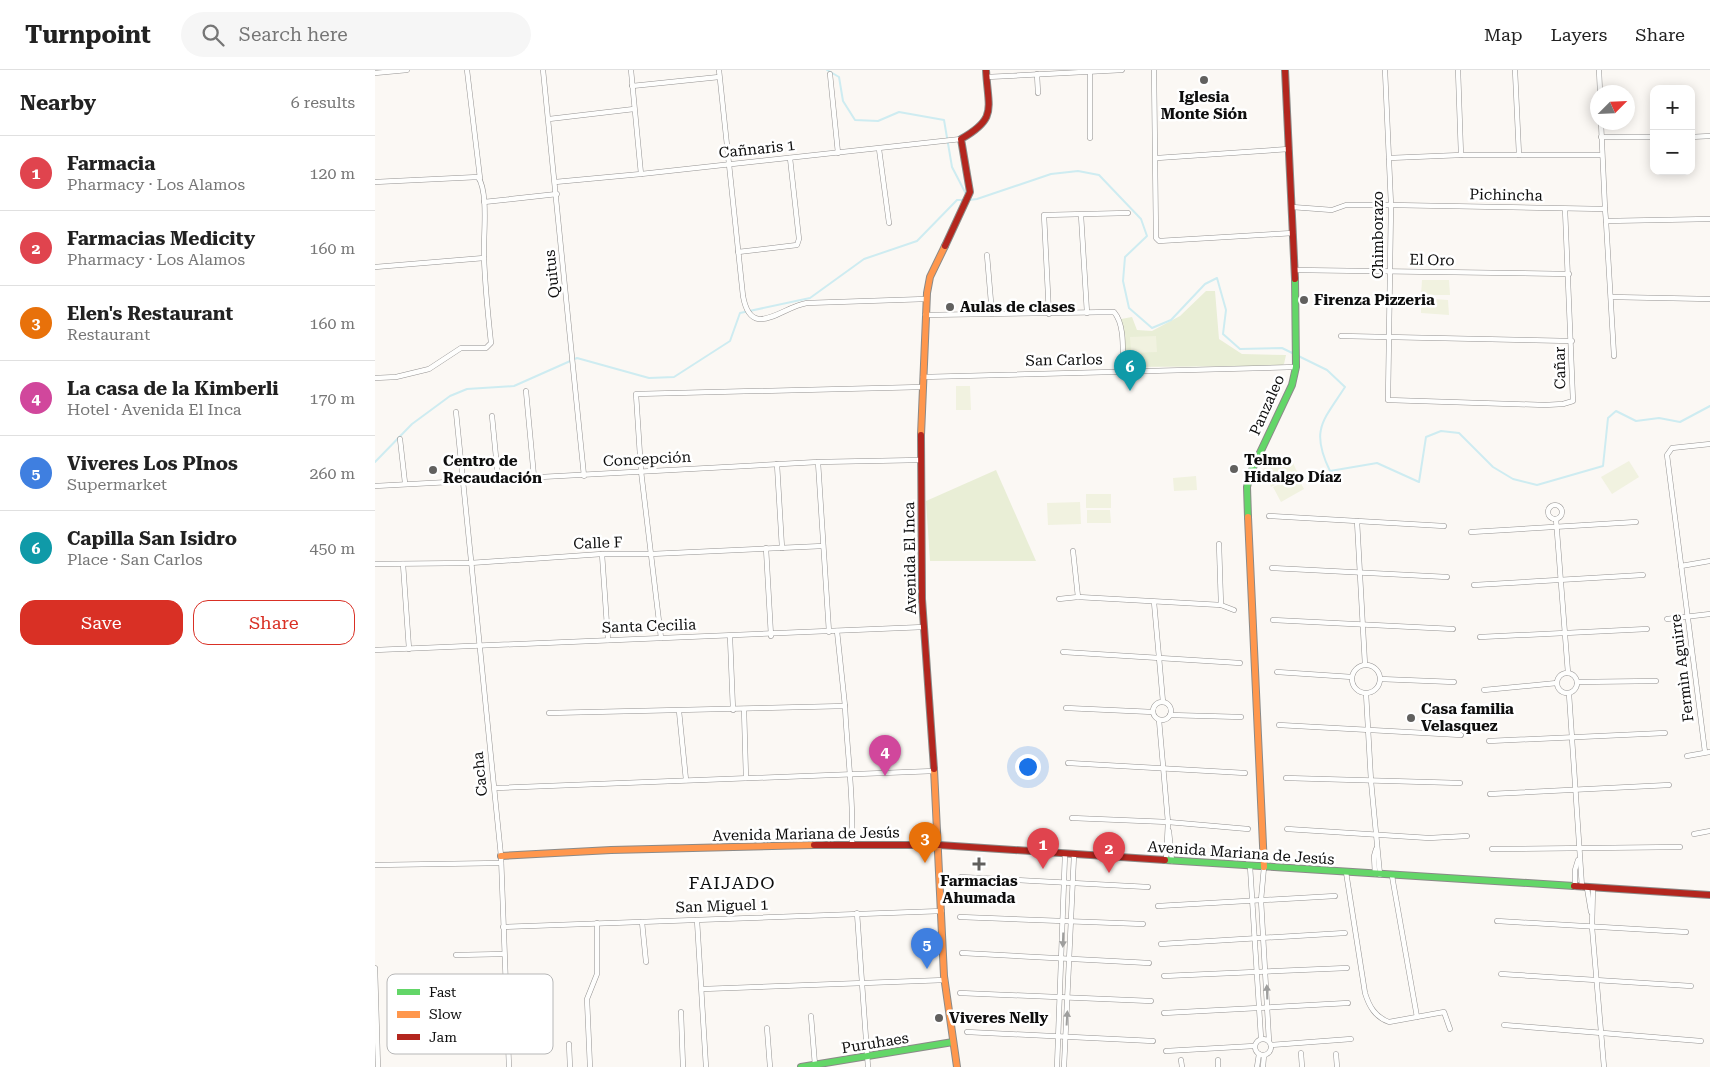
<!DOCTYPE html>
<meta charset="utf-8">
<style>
body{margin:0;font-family:"Roboto Serif",serif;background:#f6f6f6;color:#222}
.controls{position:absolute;right:15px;top:15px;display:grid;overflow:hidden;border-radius:10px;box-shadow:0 2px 12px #0003}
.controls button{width:45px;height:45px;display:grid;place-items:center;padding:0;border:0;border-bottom:1px solid #e0e0e0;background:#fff;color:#222;font:25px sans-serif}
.compass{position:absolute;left:1215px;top:15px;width:45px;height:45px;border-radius:50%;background:#fff;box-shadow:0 2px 12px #0003;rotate:66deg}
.you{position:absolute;left:652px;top:696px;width:18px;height:18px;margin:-12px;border:4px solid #fff;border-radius:50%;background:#1a73e8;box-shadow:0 0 0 8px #1a73e833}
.badge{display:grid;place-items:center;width:32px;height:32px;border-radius:50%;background:#d93025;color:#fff;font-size:16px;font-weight:700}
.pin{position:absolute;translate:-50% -41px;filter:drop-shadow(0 1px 2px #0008)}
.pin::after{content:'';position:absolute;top:26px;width:18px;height:15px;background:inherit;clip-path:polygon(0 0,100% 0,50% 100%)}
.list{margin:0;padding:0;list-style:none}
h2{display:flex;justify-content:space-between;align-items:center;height:65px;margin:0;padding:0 20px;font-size:21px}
h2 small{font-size:16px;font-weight:400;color:#767676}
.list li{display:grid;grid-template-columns:32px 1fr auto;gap:15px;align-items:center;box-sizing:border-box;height:75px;padding:0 20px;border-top:1px solid #e0e0e0}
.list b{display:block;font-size:19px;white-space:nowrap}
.list p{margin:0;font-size:16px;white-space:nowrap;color:#767676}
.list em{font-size:16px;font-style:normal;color:#767676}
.actions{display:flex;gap:10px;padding:15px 20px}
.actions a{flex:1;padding:11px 0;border:1px solid #d93025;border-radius:15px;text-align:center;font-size:18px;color:#d93025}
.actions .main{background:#d93025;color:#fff}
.icon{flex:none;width:28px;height:28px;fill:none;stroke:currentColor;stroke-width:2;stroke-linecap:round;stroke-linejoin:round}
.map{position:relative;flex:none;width:1335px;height:997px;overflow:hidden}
header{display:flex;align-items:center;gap:30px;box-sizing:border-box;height:70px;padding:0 25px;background:#fff;border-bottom:1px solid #e0e0e0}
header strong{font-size:24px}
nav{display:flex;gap:28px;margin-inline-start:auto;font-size:18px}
.search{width:350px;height:45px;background:#f6f6f6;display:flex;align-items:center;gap:12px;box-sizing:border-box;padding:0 18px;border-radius:28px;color:#767676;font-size:19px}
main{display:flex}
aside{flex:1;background:#fff}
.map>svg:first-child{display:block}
.green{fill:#e9eed6}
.pitch{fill:#f1f2e0}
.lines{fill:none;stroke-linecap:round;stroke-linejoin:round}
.stream{stroke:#ceecf1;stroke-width:2}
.street-casing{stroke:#959392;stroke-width:5.5}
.fast-casing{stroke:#8b8a88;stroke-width:8}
.slow-casing{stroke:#8b8a88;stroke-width:8}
.jam-casing{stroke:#8b8a88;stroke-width:8}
.street{stroke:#fefefd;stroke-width:4.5}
.fast{stroke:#63d668;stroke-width:6}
.slow{stroke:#ff974d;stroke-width:6}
.jam{stroke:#b3261e;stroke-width:6}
.oneway{fill:#9e9e9d}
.poi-dot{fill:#61605e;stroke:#fff;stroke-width:2}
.labels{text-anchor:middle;stroke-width:5;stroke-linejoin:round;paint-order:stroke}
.poi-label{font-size:15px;font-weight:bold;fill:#0e0e0e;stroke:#fff;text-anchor:start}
.street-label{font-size:15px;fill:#0e0e0e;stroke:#fff}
.quarter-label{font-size:18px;letter-spacing:1px;fill:#0e0e0e;stroke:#fff}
.key{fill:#fff;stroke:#b7b7b7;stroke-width:1}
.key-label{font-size:14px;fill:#0e0e0e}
</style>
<header>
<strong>Turnpoint</strong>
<div class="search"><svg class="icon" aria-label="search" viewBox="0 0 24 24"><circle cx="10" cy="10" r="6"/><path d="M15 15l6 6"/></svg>Search here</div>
<nav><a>Map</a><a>Layers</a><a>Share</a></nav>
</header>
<main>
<aside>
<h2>Nearby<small>6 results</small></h2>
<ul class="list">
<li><span class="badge" style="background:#e0444e">1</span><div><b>Farmacia</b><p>Pharmacy · Los Alamos</p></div><em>120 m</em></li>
<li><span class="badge" style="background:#e0444e">2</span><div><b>Farmacias Medicity</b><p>Pharmacy · Los Alamos</p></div><em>160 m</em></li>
<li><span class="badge" style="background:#e8710a">3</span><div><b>Elen's Restaurant</b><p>Restaurant</p></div><em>160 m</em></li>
<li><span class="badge" style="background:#d1479c">4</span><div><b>La casa de la Kimberli</b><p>Hotel · Avenida El Inca</p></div><em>170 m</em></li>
<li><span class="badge" style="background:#3f7fe0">5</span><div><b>Viveres Los PInos</b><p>Supermarket</p></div><em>260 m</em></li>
<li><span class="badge" style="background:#0f9aa8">6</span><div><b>Capilla San Isidro</b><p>Place · San Carlos</p></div><em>450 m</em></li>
</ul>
<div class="actions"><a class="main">Save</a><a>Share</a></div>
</aside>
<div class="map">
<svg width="1335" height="997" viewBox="0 0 1335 997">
<rect width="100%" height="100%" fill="#fbf8f4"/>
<g class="green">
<polygon points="831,221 840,221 844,269 867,284 911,285 909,294 905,296 752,297 746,249 757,247 762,260 777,261 805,246"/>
<polygon points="621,400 661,491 555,491 551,431"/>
</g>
<g class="pitch">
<polygon points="1047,210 1074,210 1075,225 1046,225"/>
<polygon points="1046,228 1073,230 1074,245 1046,243"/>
<polygon points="781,266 782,282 756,283 755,267"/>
<polygon points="581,316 595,316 596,340 581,340"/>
<polygon points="915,386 923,404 896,417 888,399"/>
<polygon points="1254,391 1264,407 1237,424 1226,407"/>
<polygon points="821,406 822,420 799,421 798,408"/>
<polygon points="922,406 929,419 906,432 898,417"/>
<rect x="711" y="424" width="25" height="14"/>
<polygon points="705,432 706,454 673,455 672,433"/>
<polygon points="712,440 735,440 736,453 712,453"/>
</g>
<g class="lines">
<g class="stream">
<polyline points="452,0 464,7 468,31 480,50 503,51 524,42 569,50 577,97 591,124"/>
<path d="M594 130 602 129 676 104 703 101 724 105 766 149 772 166 750 187 748 211 754 238 777 258 796 250 830 214 842 208 851 240 848 264 865 279 907 278 952 300 970 317C948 351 935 360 955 401L1002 393 1044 412 1051 367 1066 361 1084 363 1118 397 1138 409 1162 415 1228 396 1233 348 1241 341 1261 351 1284 348 1305 352 1335 336"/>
<polyline points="0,392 37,354 75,326 92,319 139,316 202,288 274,308 299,307 355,271 365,243 435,228 489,189 542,171 582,130 589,130"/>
</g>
<defs>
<g id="street">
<polyline points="92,0 105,108"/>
<polyline points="168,0 209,406"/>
<polyline points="256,0 266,104"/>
<path d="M344 0 368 226C376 271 406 237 432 233L551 229"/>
<polyline points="779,0 781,168 784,171 918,163"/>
<polyline points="1010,0 1016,135 1013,330 1170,335 1188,334 1198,331 1190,139"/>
<polyline points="1083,0 1086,85"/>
<polyline points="1140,0 1144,85"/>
<polyline points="1224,0 1225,22"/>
<polyline points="715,1 715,68"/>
<polyline points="0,3 32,0"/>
<polyline points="455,4 463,83"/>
<polyline points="662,4 663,23"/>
<polyline points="612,7 747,0"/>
<polyline points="257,16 344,7"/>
<polyline points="174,49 259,39"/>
<polyline points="1226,52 1230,139"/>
<polyline points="1226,67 1279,67"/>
<polyline points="1316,67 1335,66"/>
<polyline points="504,79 514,153"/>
<polyline points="782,88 914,79"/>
<polyline points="1014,88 1086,85 1227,85"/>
<path d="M0 112 103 107C114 122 108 168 109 187 110 216 113 245 116 273L111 278H86L54 299 21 307 0 308"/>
<polyline points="180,112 266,104 586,69"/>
<polyline points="109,132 182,124"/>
<polyline points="917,137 957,140 971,135 1016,135 1230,139 1231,151 1335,149"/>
<polyline points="706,145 712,243"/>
<polyline points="1231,151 1239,286"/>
<polyline points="363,182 422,175 424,169 415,88"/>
<polyline points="612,185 617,244"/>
<polyline points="0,197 109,188"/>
<polyline points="920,200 1194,204"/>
<polyline points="1236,227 1335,229"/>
<polyline points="674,244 669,145 753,143"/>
<path d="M550 245 739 242C751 256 747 284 748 302"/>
<polyline points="966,266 1197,271"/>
<polyline points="548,307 921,297"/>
<polyline points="151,321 159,407"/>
<polyline points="81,342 126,786 134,997"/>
<polyline points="117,346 123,408"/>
<polyline points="25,369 30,413"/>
<polyline points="443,392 454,562"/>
<polyline points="402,394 407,478"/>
<polyline points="0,416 443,392 545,390"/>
<circle cx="1180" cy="442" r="7"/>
<polyline points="894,446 1069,456"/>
<polyline points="1181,449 1193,603"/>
<polyline points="982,451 990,595"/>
<polyline points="1096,462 1261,452"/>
<polyline points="844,474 846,535"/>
<polyline points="391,478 396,566"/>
<polyline points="698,481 703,527"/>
<polyline points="227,484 233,570"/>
<polyline points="0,494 95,493 227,484 276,484 448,476"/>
<polyline points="28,494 34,579"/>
<polyline points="1306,496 1335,491"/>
<polyline points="897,498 1072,507"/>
<polyline points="1099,515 1268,505"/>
<polyline points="684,529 703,527 846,535 859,540"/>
<polyline points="779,532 788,632"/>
<polyline points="1292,549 1335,544"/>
<polyline points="898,550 1078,559"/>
<polyline points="462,561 470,636"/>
<polyline points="355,567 358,640"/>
<polyline points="1105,567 1272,559"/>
<polyline points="286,568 266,401 261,324 547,317"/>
<path d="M0 580C183 574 366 566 549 557"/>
<polyline points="688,582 865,593"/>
<circle cx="991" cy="609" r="14"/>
<polyline points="902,602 977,607"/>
<circle cx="1192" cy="613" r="10"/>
<polyline points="1005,609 1079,612"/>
<polyline points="1202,612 1281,611"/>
<polyline points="1109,620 1182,613"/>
<polyline points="991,623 996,711 1005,805"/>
<polyline points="1194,624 1207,817"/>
<circle cx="787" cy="641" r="9"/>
<polyline points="691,638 778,642"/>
<polyline points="369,639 371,708"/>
<polyline points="304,641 311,710"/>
<path d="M174 643 470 636C472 682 479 728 477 774"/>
<polyline points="795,645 866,647"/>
<polyline points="784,650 793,752 791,791"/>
<polyline points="904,655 1086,665"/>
<polyline points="1114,671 1290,663"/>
<polyline points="1330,682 1292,385 1297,378 1335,374"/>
<polyline points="1312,686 1335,682"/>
<polyline points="693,693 870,703"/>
<polyline points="911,708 1085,713"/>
<polyline points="120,718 559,701"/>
<polyline points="1115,724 1294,715"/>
<polyline points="697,748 793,752 873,759"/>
<polyline points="912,759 1054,768 1092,766"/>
<polyline points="794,761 797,791"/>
<polyline points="1319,764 1335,761"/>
<polyline points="1117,779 1305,777"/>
<polyline points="0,795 126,793"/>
<polyline points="875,796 886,968"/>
<polyline points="889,797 886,830 894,971"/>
<path d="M971 802 990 923C994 936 1000 947 1014 952L1069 942 1075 959"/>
<polyline points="1000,804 999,786 1001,779"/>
<polyline points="1017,806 1042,947"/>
<polyline points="586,807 773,817"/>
<polyline points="1200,817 1200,800 1203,790"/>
<polyline points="1212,818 1216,842"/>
<polyline points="1218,818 1217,857 1229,997"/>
<polyline points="783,836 960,826"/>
<polyline points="482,843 493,997"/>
<polyline points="585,847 768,854"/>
<polyline points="322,850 331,997"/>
<polyline points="1122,851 1311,862"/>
<polyline points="267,852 271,892"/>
<polyline points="128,857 567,841"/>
<polyline points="786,874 970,863"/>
<polyline points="587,883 774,893"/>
<polyline points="81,885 129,884"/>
<polyline points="0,898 3,997"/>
<polyline points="1126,904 1316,916"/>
<polyline points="789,906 972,898"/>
<polyline points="328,919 570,910"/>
<polyline points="585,923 776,931"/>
<polyline points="306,942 308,997"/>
<polyline points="789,943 973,933"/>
<polyline points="436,946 440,995"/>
<polyline points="1129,955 1326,971"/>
<polyline points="392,958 395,997"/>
<polyline points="592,962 778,971"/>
<circle cx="888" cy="977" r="8"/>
<polyline points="194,974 195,997"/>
<polyline points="896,975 976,969"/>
<polyline points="791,981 879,976"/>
<polyline points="926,983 927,997"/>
<polyline points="961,984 962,997"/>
<polyline points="806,990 807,997"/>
<polyline points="843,990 843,997"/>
<polyline points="215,997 212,929 222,904 222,853"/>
<polyline points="682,997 690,784"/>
<polyline points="689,997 699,785"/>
<polyline points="882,997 884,984"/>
<polyline points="888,997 889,985"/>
</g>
<g id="fast">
<polyline points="873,447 872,417 875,404 917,315 921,297 920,209"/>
<polyline points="790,790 1199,816"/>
<polyline points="426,997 578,972"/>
</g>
<g id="slow">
<polyline points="546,365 552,223 555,207 570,176"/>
<polyline points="873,447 889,797"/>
<polyline points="559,699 569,906 582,997"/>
<polyline points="126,786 236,780 439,775"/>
</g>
<g id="jam">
<polyline points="910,0 920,209"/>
<path d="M570 176 595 122 586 69C623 48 613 39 611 0"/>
<polyline points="546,365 547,529 559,699"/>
<polyline points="439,775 564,775 790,790"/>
<polyline points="1199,816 1335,825"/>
</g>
</defs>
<use href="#street" class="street-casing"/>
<use href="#fast" class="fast-casing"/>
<use href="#slow" class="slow-casing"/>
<use href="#jam" class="jam-casing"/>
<use href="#street" class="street"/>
<use href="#fast" class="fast"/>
<use href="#slow" class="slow"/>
<use href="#jam" class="jam"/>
</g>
<defs><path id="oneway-solid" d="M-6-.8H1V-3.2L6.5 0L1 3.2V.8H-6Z" transform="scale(1.25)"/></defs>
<g class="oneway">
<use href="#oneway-solid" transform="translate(688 870) rotate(92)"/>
<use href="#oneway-solid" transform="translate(892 922) rotate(-92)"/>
<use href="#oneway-solid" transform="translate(692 948) rotate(-87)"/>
</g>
<g class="poi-dot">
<circle cx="829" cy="10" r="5"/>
<circle cx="929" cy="230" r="5"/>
<circle cx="575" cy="237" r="5"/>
<circle cx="859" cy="399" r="5"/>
<circle cx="58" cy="400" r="5"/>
<circle cx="1036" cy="648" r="5"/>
<path d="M601.5 786.5h5v5h5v5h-5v5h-5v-5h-5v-5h5z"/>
<circle cx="564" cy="948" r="5"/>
</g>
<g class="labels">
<g class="poi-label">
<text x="829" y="32" text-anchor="middle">Iglesia<tspan x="829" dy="17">Monte Sión</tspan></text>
<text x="939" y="235">Firenza Pizzeria</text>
<text x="585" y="242">Aulas de clases</text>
<text x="869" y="395">Telmo<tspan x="869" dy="17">Hidalgo Díaz</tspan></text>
<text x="68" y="396">Centro de<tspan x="68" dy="17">Recaudación</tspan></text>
<text x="1046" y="644">Casa familia<tspan x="1046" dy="17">Velasquez</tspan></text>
<text x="604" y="816" text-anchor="middle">Farmacias<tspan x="604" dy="17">Ahumada</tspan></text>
<text x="574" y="953">Viveres Nelly</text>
</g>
<g class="street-label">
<text transform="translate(382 79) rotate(-6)" y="5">Cañnaris 1</text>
<text transform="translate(1131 125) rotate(1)" y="5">Pichincha</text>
<text transform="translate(1003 165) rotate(-90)" y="5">Chimborazo</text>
<text transform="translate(1057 190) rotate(1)" y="5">El Oro</text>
<text transform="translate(177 204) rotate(-96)" y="5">Quitus</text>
<text transform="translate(689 290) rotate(-1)" y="5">San Carlos</text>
<text transform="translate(1185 298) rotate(-91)" y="5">Cañar</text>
<text transform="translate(892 335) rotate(-66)" y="5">Panzaleo</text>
<text transform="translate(272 389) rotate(-3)" y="5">Concepción</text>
<text transform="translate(223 473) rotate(-2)" y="5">Calle F</text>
<text transform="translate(535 488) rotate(-91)" y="5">Avenida El Inca</text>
<text transform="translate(274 556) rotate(-2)" y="5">Santa Cecilia</text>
<text transform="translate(1307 598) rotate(-97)" y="5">Fermìn Aguirre</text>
<text transform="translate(105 704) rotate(-96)" y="5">Cacha</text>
<text transform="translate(431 764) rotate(-1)" y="5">Avenida Mariana de Jesús</text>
<text transform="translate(866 783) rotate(4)" y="5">Avenida Mariana de Jesús</text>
<text transform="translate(347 836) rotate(-2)" y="5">San Miguel 1</text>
<text transform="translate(500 973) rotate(-9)" y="5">Puruhaes</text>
</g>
<g class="quarter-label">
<text x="357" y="819">FAIJADO</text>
</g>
</g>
<rect x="12" y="904" width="166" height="80" rx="8" class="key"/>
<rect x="22" y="919" width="23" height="6" fill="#63d668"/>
<rect x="22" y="941" width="23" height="7" fill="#ff974d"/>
<rect x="22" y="964" width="23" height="6" fill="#b3261e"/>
<g class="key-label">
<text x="54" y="927">Fast</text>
<text x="54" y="949">Slow</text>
<text x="54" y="972">Jam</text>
</g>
</svg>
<div class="controls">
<button>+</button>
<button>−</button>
</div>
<svg class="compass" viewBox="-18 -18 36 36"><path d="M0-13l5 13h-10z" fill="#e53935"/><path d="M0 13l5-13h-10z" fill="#767676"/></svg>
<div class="you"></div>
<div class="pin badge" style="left:668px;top:799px;background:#e0444e">1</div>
<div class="pin badge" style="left:734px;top:803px;background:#e0444e">2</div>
<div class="pin badge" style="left:550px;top:793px;background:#e8710a">3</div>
<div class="pin badge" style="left:510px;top:706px;background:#d1479c">4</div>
<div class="pin badge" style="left:552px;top:899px;background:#3f7fe0">5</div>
<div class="pin badge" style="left:755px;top:321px;background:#0f9aa8">6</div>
</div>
</main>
